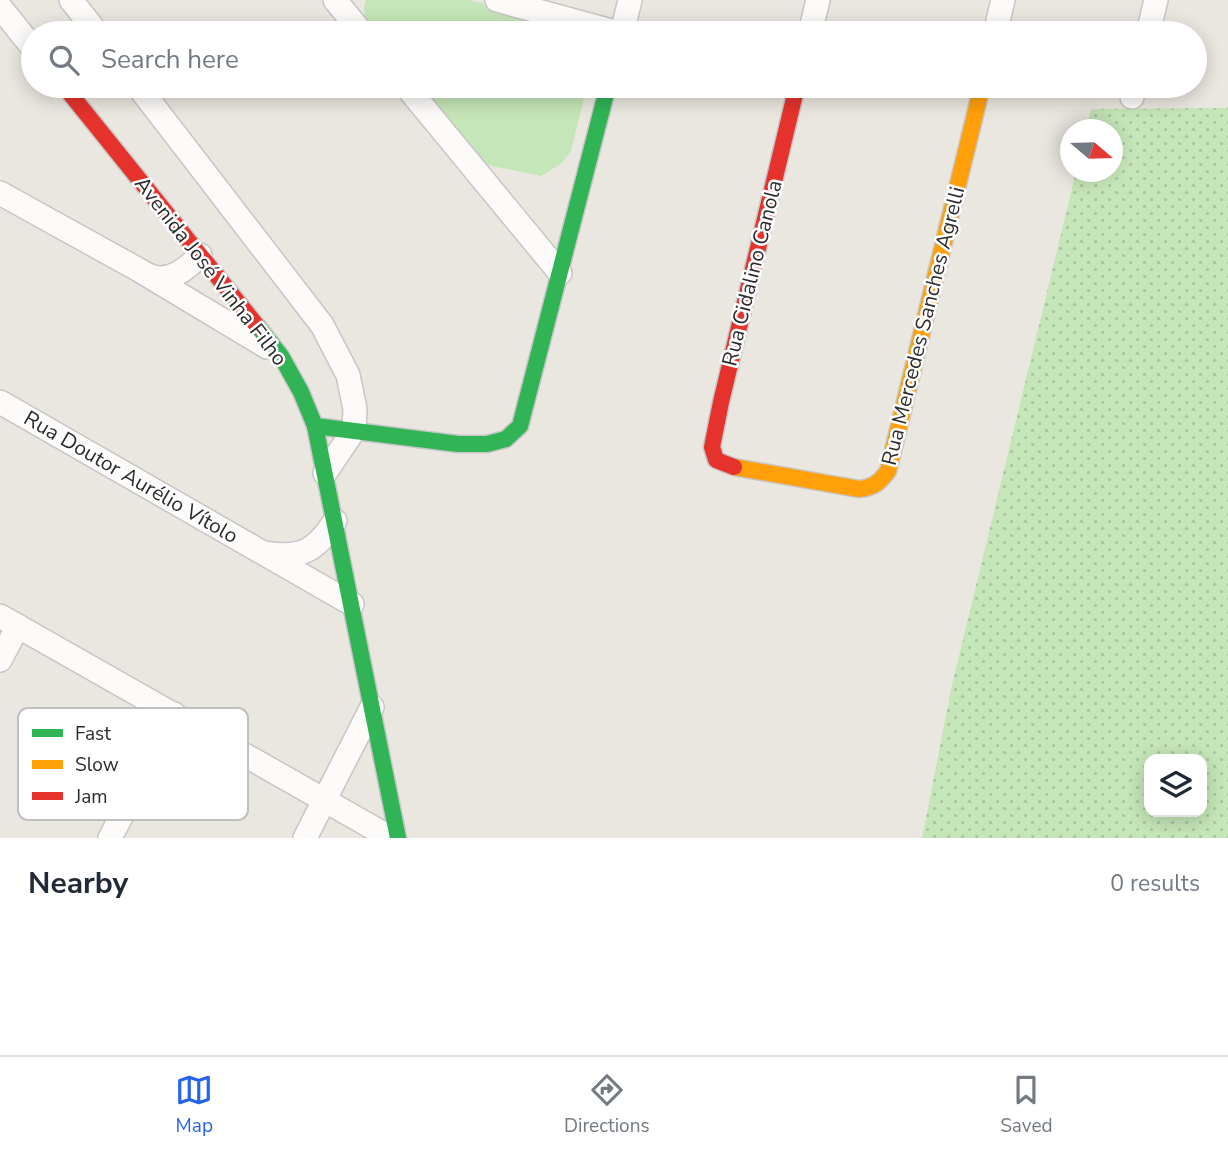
<!DOCTYPE html>
<meta charset="utf-8">
<style>
body{margin:0;font-family:"Nunito Sans",sans-serif;background:#f2f2f3;color:#1f2937}
.controls{position:absolute;right:21px;bottom:21px;display:grid;overflow:hidden;border-radius:14px;box-shadow:0 4px 18px #0003}
.controls button{width:63px;height:63px;display:grid;place-items:center;padding:0;border:0;border-bottom:2px solid #e0e1e3;background:#fff;color:#1f2937;font:35px sans-serif}
.compass{position:absolute;left:1060px;top:119px;width:63px;height:63px;border-radius:50%;background:#fff;box-shadow:0 4px 18px #0003;rotate:109deg}
.list{margin:0;padding:0;list-style:none}
h2{display:flex;justify-content:space-between;align-items:center;height:91px;margin:0;padding:0 28px;font-size:30px}
h2 small{font-size:23px;font-weight:400;color:#747a83}
.icon{flex:none;width:38px;height:38px;fill:none;stroke:currentColor;stroke-width:2;stroke-linecap:round;stroke-linejoin:round}
.map{position:relative;flex:none;width:1228px;height:838px;overflow:hidden}
.search{position:absolute;background:#fff;box-shadow:0 4px 18px #0003;left:21px;right:21px;top:21px;height:77px;display:flex;align-items:center;gap:18px;box-sizing:border-box;padding:0 24px;border-radius:38px;color:#747a83;font-size:26px}
.sheet{height:217px;background:#fff}
nav{display:flex;justify-content:space-around;align-items:center;box-sizing:border-box;height:98px;border-top:2px solid #e0e1e3;background:#fff;font-size:19px;color:#747a83}
nav a{display:grid;justify-items:center;gap:4px}
nav .on{color:#2563eb}
.map>svg:first-child{display:block}
.grass{fill:url(#grass-dots);fill-rule:evenodd}
.park{fill:#c5e6b8}
.lines{fill:none;stroke-linecap:round;stroke-linejoin:round}
.street-casing{stroke:#c7c6c5;stroke-width:26}
.fast-casing{stroke:#c7c6c5;stroke-width:19}
.slow-casing{stroke:#c7c6c5;stroke-width:19}
.jam-casing{stroke:#c7c6c5;stroke-width:19}
.street{stroke:#fcfbfa;stroke-width:23}
.fast{stroke:#30b455;stroke-width:16}
.slow{stroke:#ff9f0a;stroke-width:16}
.jam{stroke:#e5322d;stroke-width:16}
.labels{text-anchor:middle;stroke-width:5;stroke-linejoin:round;paint-order:stroke}
.street-label{font-size:21px;fill:#2b2b2b;stroke:#fff}
.key{fill:#fff;stroke:#bfbfbf;stroke-width:2}
.key-label{font-size:19px;fill:#2b2b2b}
</style>
<div class="map">
<svg width="1228" height="838" viewBox="0 0 1228 838">
<defs>
<pattern id="grass-dots" width="8" height="8" patternUnits="userSpaceOnUse" patternTransform="scale(1.75)"><rect width="8" height="8" fill="#c5e6b8"/><path d="M2 2h.1M6 6h.1" fill="none" stroke="#a9c59e" stroke-width="1.8" stroke-linecap="round"/></pattern>
</defs>
<rect width="100%" height="100%" fill="#eae7e0"/>
<path class="grass" d="M1228 108V838H922L952 685 1076 172H1112V130L1086 129 1091 109ZM1149 759H1202V812H1149Z"/>
<g class="park">
<path d="M366 0H470L576 27 580 33H375C367 22 361 14 366 0Z"/>
<polygon points="416,86 587,86 571,151 562,163 541,176 488,165 467,152"/>
</g>
<g class="lines">
<defs>
<g id="street">
<polyline points="71,0 97,33"/>
<polyline points="335,0 362,33"/>
<polyline points="497,0 619,33"/>
<polyline points="0,7 33,48"/>
<polyline points="622,33 630,0"/>
<polyline points="810,33 818,0"/>
<polyline points="995,33 1003,0"/>
<polyline points="1148,33 1156,0"/>
<polyline points="138,86 322,325 348,375 355,409 354,430 325,473"/>
<polyline points="406,86 560,273"/>
<polyline points="1132,97 1135,86"/>
<polyline points="0,193 139,270 267,347"/>
<path d="M148 275C168 285 187 269 200 255"/>
<polyline points="0,402 352,604"/>
<path d="M265 553C301 559 316 551 335 521"/>
<polyline points="0,616 391,838"/>
<polyline points="0,660 18,626"/>
<polyline points="110,838 174,714"/>
<polyline points="305,838 372,707"/>
</g>
<g id="fast">
<polyline points="258,327 281,356 301,392 315,426 398,838"/>
<polyline points="315,426 458,444 487,444 506,439 520,426 608,86"/>
</g>
<path id="slow" d="M734 467 859 489C873 488 880 482 888 471L982 86"/>
<g id="jam">
<polyline points="64,86 258,327"/>
<polyline points="734,467 716,460 712,447 721,402 797,86"/>
</g>
</defs>
<use href="#street" class="street-casing"/>
<use href="#fast" class="fast-casing"/>
<use href="#slow" class="slow-casing"/>
<use href="#jam" class="jam-casing"/>
<use href="#street" class="street"/>
<use href="#fast" class="fast"/>
<use href="#slow" class="slow"/>
<use href="#jam" class="jam"/>
</g>
<g class="labels">
<g class="street-label">
<text transform="translate(211 271) rotate(52)" y="7">Avenida José Vinha Filho</text>
<text transform="translate(752 273) rotate(-76)" y="7">Rua Cidalino Canola</text>
<text transform="translate(923 326) rotate(-76)" y="7">Rua Mercedes Sanches Agrelli</text>
<text transform="translate(131 477) rotate(30)" y="7">Rua Doutor Aurélio Vítolo</text>
</g>
</g>
<rect x="18" y="708" width="230" height="112" rx="10" class="key"/>
<rect x="32" y="729" width="31" height="8" fill="#30b455"/>
<rect x="32" y="760" width="31" height="9" fill="#ff9f0a"/>
<rect x="32" y="792" width="31" height="8" fill="#e5322d"/>
<g class="key-label">
<text x="75" y="740">Fast</text>
<text x="75" y="771">Slow</text>
<text x="75" y="803">Jam</text>
</g>
</svg>
<div class="controls">
<button><svg class="icon" aria-label="layers" viewBox="0 0 24 24"><path d="M12 4l9 5-9 5-9-5zM3 14l9 5 9-5"/></svg></button>
</div>
<svg class="compass" viewBox="-18 -18 36 36"><path d="M0-13l5 13h-10z" fill="#e53935"/><path d="M0 13l5-13h-10z" fill="#747a83"/></svg>
<div class="search"><svg class="icon" aria-label="search" viewBox="0 0 24 24"><circle cx="10" cy="10" r="6"/><path d="M15 15l6 6"/></svg>Search here</div>
</div>
<section class="sheet">
<h2>Nearby<small>0 results</small></h2>
<ul class="list">
</ul>
</section>
<nav>
<a class="on"><svg class="icon" aria-label="map" viewBox="0 0 24 24"><path d="M3 6l6-2 6 2 6-2v14l-6 2-6-2-6 2zM9 4v14M15 6v14"/></svg>Map</a>
<a><svg class="icon" aria-label="directions" viewBox="0 0 24 24"><path d="M12 3l9 9-9 9-9-9zM9 14v-3h6M13 9l2 2-2 2"/></svg>Directions</a>
<a><svg class="icon" aria-label="saved" viewBox="0 0 24 24"><path d="M7 4h10v16l-5-4-5 4z"/></svg>Saved</a>
</nav>
